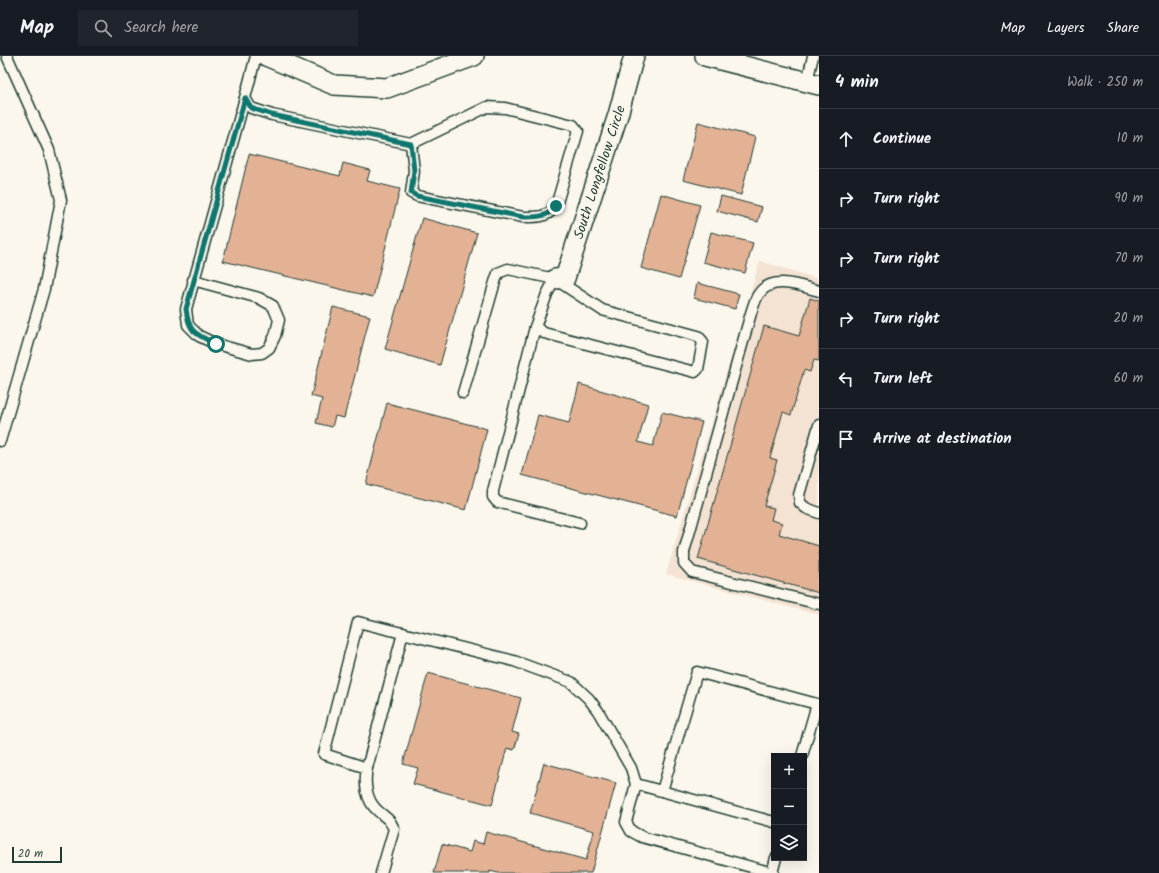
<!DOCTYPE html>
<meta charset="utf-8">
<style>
body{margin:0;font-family:Kalam,sans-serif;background:#20242c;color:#f1f3f6}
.controls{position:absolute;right:12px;bottom:12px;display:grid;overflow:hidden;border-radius:0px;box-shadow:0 4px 16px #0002}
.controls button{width:36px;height:36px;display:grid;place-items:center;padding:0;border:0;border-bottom:1px solid #363941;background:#171b24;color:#f1f3f6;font:20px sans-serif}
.scale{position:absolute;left:12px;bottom:10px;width:50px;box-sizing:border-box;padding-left:4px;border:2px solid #1f3d34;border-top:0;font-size:11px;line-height:14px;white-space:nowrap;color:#1f3d34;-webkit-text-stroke:3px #fbf7ec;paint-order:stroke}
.stop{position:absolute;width:12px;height:12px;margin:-9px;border:3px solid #0f766e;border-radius:50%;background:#fff}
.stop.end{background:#0f766e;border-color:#fff;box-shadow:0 1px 4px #0008}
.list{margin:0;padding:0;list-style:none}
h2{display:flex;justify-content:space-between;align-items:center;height:52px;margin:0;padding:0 16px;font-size:17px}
h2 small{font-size:13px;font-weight:400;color:#9ea1a6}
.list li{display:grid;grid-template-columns:26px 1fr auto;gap:12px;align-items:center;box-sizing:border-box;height:60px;padding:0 16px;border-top:1px solid #363941}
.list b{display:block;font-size:15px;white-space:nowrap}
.list em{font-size:13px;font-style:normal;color:#9ea1a6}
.icon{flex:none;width:22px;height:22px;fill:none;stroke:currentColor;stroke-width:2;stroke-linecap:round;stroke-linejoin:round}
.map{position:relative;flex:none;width:819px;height:817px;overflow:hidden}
header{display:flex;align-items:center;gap:24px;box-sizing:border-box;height:56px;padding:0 20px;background:#171b24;border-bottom:1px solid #363941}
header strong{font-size:19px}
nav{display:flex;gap:22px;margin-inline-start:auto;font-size:14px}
.search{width:280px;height:36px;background:#20242c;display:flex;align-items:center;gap:10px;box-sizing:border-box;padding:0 14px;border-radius:0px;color:#9ea1a6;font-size:15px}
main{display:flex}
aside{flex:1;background:#171b24}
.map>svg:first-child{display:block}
.built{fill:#f4e2d2}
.building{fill:#e3b295;stroke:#1f3d34}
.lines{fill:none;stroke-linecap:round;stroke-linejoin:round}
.lane-casing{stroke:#1f3d34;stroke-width:13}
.street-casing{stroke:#1f3d34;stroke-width:22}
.lane{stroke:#fbf7ec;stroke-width:10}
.street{stroke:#fbf7ec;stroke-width:19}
.route{stroke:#0f766e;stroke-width:5}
.labels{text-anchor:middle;stroke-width:3.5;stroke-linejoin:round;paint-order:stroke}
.street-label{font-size:14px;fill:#1f3d34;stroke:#fbf7ec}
</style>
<header>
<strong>Map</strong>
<div class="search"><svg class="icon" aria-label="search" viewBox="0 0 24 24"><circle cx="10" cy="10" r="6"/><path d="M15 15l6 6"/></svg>Search here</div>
<nav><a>Map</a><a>Layers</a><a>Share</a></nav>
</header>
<main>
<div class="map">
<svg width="819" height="817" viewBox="0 0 819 817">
<rect width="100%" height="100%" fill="#fbf7ec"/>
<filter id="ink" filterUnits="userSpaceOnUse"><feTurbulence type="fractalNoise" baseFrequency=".025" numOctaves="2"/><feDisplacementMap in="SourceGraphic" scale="8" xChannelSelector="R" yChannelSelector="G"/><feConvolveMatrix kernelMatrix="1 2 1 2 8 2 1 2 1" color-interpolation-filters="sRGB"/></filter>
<g filter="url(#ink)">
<polygon class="built" points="760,205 819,223 819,559 666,518"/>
<g class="building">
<polygon points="698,66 755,81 741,139 683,124"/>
<polygon points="249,98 340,120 343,107 370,114 367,125 400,133 373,241 223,205"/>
<polygon points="661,138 700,149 679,223 641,212"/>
<polygon points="721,140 762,151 758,166 717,155"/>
<polygon points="422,162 477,177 440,309 385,293"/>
<polygon points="711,176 753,187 745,217 703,206"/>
<polygon points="697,227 739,238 735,253 694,242"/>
<polygon points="810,242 819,245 819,305 814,304 810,316 804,314 791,359 783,356 770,402 777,404 764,450 774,452 771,464 782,467 779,478 819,490 819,537 698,503 764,270 799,280"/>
<polygon points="333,251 370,260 344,362 335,360 332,371 316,367 322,343 311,340"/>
<polygon points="579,328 648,348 638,386 653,390 662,356 702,366 677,460 522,419 538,359 569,367"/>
<polygon points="387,347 487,373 466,454 366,428"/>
<polygon points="428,617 521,642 512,676 519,678 514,694 507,692 492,749 413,728 418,712 403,708"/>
<polygon points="544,707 616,727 591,817 498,817 490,815 490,817 434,817 442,788 470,796 473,785 483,788 486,776 586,804 594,775 530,757"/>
</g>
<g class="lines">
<defs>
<g id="lane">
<path d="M256 0 245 42 251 52 272 59 411 88 487 51 505 52 573 69 578 75 556 150C547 162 537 161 523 161L417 140 411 137 414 115 411 88"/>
<polyline points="807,26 813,0"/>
<polyline points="193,224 259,242 273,250 279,264 275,280 269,292 262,297 252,298 216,288 199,280 188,269 186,253 245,42"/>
<path d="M819 235C801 230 771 218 758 239 755 244 753 251 751 257L684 496V507L692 516 819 548"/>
<polyline points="535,271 493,435 493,441 497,446 580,467"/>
<polyline points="463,337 495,226 498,217 508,213 555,223 602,254 698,280 703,286 698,313 695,316 544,277 535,271 547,238 555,223"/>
<polyline points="819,369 799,439 800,447 806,452 819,457"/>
<polyline points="0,385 44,233 61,144 49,94 7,0"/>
<polyline points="367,712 403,577"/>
<polyline points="636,728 774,766"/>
<polyline points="662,735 697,616 817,648 802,700"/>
<path d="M381 817 394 773C389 762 387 763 378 755 366 745 364 727 367 712L324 698 358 566 514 605 571 626 589 643 598 655 631 712 636 728 626 766 631 775 642 781 773 817"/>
<polyline points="772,817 776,802"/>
</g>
<g id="street">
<polyline points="266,0 334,29 387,32 474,0"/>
<polyline points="705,0 819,29"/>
<polyline points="555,223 565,222 618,59 634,0"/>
</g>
</defs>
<use href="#lane" class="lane-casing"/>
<use href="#street" class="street-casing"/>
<use href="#lane" class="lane"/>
<use href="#street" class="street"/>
</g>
</g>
<g class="lines" filter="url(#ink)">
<path class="route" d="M216 288C195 278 189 277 186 253L245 42 251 52 272 59 411 88 414 115 411 137 417 140 523 161C537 161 547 162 556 150"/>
</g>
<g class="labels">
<g class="street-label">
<text transform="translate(599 116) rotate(-72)" y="5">South Longfellow Circle</text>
</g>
</g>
</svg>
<div class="controls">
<button>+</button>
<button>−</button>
<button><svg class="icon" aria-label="layers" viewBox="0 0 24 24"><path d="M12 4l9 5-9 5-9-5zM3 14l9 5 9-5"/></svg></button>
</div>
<div class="scale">20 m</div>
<div class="stop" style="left:216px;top:288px"></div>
<div class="stop end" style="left:556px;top:150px"></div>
</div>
<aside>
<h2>4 min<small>Walk · 250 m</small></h2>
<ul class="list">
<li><svg class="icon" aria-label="ahead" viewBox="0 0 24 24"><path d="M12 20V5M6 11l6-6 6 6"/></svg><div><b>Continue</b></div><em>10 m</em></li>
<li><svg class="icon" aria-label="right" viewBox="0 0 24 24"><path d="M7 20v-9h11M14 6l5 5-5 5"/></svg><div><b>Turn right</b></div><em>90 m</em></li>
<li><svg class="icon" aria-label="right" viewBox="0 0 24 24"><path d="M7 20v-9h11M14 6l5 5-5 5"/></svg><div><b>Turn right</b></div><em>70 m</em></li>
<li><svg class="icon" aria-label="right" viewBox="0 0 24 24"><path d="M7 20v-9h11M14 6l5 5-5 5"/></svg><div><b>Turn right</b></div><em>20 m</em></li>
<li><svg class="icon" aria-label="left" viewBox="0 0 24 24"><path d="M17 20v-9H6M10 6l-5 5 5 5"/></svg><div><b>Turn left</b></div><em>60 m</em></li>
<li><svg class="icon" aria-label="arrive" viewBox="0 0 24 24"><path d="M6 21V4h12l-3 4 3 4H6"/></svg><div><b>Arrive at destination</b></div></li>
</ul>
</aside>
</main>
